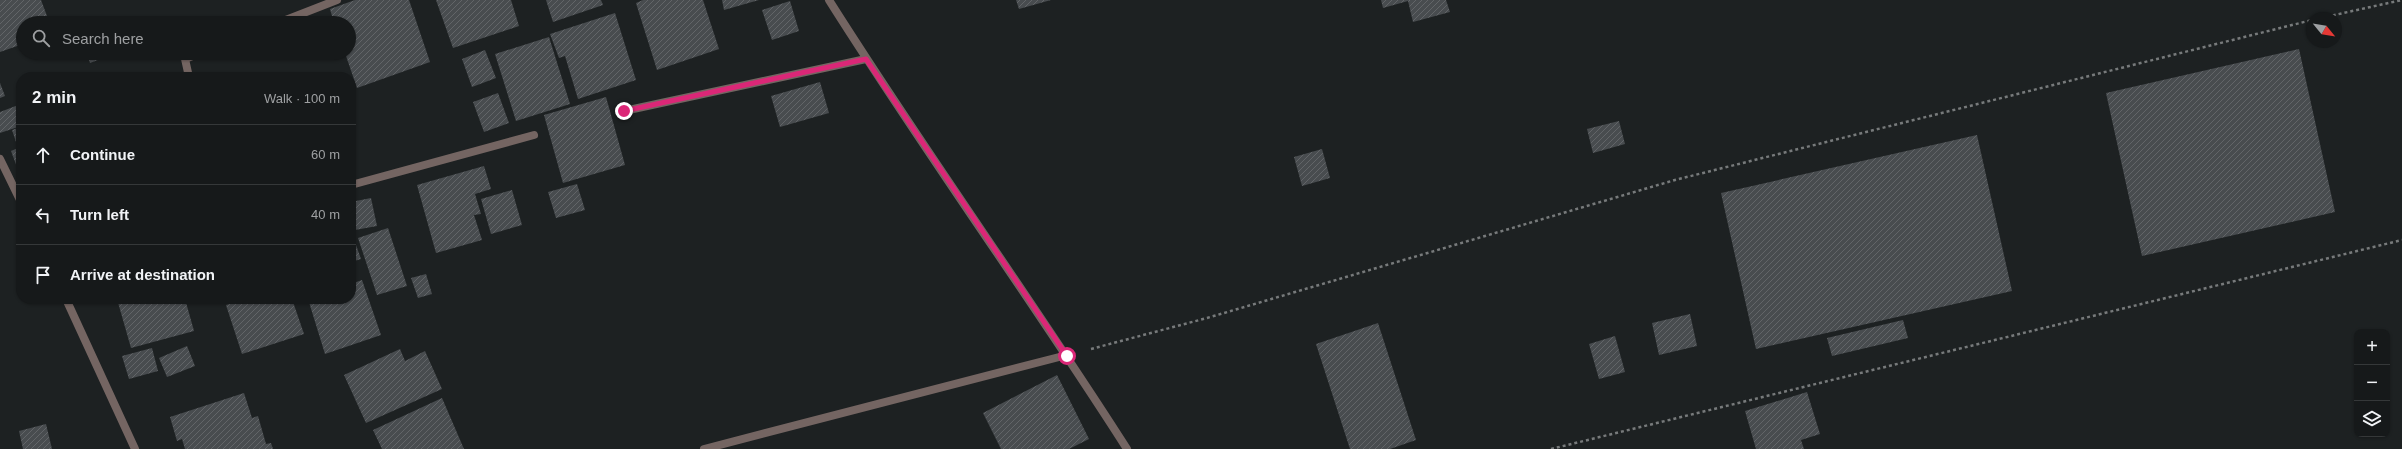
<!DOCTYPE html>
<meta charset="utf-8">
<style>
body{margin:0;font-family:Helvetica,sans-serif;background:#232627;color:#f1f3f6}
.controls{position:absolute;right:12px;bottom:12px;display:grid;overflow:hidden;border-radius:8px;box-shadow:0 1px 3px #0004}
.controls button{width:36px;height:36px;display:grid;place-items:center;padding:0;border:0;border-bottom:1px solid #353839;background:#16191a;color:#f1f3f6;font:20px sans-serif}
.compass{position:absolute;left:2306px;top:12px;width:36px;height:36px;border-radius:50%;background:#16191a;box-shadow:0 1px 3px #0004;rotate:120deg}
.stop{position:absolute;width:12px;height:12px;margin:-9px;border:3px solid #db2777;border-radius:50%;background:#fff}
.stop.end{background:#db2777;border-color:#fff;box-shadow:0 1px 4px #0008}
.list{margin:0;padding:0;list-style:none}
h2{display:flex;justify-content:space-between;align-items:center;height:52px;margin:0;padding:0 16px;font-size:17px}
h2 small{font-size:13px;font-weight:400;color:#9ea0a2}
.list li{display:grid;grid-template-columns:26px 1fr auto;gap:12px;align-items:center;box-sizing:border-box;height:60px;padding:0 16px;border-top:1px solid #353839}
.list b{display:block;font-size:15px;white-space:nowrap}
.list em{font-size:13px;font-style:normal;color:#9ea0a2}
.icon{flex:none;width:22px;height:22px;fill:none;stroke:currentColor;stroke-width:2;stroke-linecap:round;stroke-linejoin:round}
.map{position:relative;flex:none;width:2402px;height:449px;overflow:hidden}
.search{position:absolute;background:#16191a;box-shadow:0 1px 3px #0004;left:16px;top:16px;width:340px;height:44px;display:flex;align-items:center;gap:10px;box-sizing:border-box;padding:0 14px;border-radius:22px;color:#9ea0a2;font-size:15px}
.panel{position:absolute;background:#16191a;box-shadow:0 1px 3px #0004;left:16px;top:72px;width:340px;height:232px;border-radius:16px}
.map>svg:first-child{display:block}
.building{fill:url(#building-hatch)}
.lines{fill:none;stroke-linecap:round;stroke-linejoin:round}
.path{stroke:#777a7b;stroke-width:2.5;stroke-dasharray:3 3;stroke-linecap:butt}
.service{stroke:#746562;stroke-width:8}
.tertiary{stroke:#746562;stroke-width:8}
.route{stroke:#db2777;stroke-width:5}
</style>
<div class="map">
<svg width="2402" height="449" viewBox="0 0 2402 449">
<defs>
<pattern id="building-hatch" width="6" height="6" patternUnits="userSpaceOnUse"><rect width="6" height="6" fill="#484c4f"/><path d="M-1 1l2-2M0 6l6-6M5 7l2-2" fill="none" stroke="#626568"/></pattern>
</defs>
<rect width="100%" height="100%" fill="#1d2122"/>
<g class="building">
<polygon points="0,0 41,0 47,16 23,23 23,44 0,52"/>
<polygon points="355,0 409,0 430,62 357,88 345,53 349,53 349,23 334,23 330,9"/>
<polygon points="436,0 511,0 519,26 453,48"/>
<polygon points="546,0 601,0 603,5 553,22"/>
<polygon points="643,0 703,0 719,49 657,70 636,3"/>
<polygon points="722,0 759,0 724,10"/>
<polygon points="1016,0 1051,0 1019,9"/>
<polygon points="1381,0 1446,0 1450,12 1413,22 1408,1 1383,8"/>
<polygon points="790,1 799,31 772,40 762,10"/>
<polygon points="615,13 636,80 578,99 565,56 559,58 550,34"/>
<polygon points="549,37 570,104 516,121 495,54"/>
<polygon points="2299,49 2335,212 2142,256 2106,93"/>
<polygon points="485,50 496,78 472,87 462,59"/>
<polygon points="87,53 116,53 90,63"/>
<polygon points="820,82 829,113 780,127 771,96"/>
<polygon points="0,83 5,96 0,98"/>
<polygon points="498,93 509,123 484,132 473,102"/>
<polygon points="606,97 625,165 563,183 544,115"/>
<polygon points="21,104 21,126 0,133 0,112"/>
<polygon points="1619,121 1625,144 1593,153 1587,129"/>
<polygon points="21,127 21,178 11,151 18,148 12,130"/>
<polygon points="1977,135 2012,291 1756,349 1721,193"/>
<polygon points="1322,149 1330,178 1302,186 1294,157"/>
<polygon points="484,166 491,189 475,194 481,214 474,215 482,240 436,253 417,185"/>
<polygon points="577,184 585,210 556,218 548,192"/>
<polygon points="512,190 522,225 491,234 481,199"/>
<polygon points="371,198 377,226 355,230 351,202"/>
<polygon points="388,228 407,286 377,295 358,238"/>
<polygon points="351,231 361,259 351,262"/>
<polygon points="426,274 432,294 418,298 411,278"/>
<polygon points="362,280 381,335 325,354 308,299 351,299 351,284"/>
<polygon points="117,299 185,299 194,331 131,348"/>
<polygon points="245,299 292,299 304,334 242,354 226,305"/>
<polygon points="1690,314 1697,346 1659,355 1652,323"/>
<polygon points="1903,320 1908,338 1832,356 1827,338"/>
<polygon points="1378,323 1416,440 1390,449 1350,449 1316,344"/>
<polygon points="1615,336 1625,372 1599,379 1589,344"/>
<polygon points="187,346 195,366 167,377 159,358"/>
<polygon points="152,348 158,371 129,379 122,356"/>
<polygon points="400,349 405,361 425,351 442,389 366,423 344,375"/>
<polygon points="1057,375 1089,439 1069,449 1001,449 983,413"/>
<polygon points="1807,392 1820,434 1801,440 1804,449 1756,449 1745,411"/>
<polygon points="244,393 252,418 258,416 266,444 271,443 273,449 185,449 182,439 177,441 170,417"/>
<polygon points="442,398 464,449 382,449 373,430"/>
<polygon points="46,424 52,449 23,449 19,431"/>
</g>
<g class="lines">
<g class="path">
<polyline points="2321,18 2402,0"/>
<polyline points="1091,349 1207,318 1675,180 2312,20"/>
<polyline points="1551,449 2402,240"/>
</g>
<g class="service">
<polyline points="278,23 337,0"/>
<polyline points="189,77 185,59 200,53"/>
<polyline points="624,111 866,59"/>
<polyline points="0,159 21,202"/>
<polyline points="351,185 534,135"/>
<polyline points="66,299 135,449"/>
<polyline points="704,449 1067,355"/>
</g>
<path class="tertiary" d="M829 0C925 152 1030 297 1127 449"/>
</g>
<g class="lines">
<polyline class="route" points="624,111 866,59 1067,356"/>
</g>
</svg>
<div class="controls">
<button>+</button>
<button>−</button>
<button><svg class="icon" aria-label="layers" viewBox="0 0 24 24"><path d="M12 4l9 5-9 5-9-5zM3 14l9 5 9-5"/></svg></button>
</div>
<svg class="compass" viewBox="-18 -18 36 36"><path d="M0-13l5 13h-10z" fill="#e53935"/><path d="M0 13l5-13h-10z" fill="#9ea0a2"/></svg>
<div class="stop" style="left:1067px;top:356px"></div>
<div class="stop end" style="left:624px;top:111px"></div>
<div class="search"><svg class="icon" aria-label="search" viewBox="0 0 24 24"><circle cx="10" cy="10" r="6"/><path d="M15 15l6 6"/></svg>Search here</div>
<section class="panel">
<h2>2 min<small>Walk · 100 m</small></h2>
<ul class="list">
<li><svg class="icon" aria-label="ahead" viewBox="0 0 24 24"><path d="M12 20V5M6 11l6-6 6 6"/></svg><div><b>Continue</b></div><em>60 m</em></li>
<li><svg class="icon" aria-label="left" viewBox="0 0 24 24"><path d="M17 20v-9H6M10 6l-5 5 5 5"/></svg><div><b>Turn left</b></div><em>40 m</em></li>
<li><svg class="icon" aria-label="arrive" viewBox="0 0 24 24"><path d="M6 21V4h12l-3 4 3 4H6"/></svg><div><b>Arrive at destination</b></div></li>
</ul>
</section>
</div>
